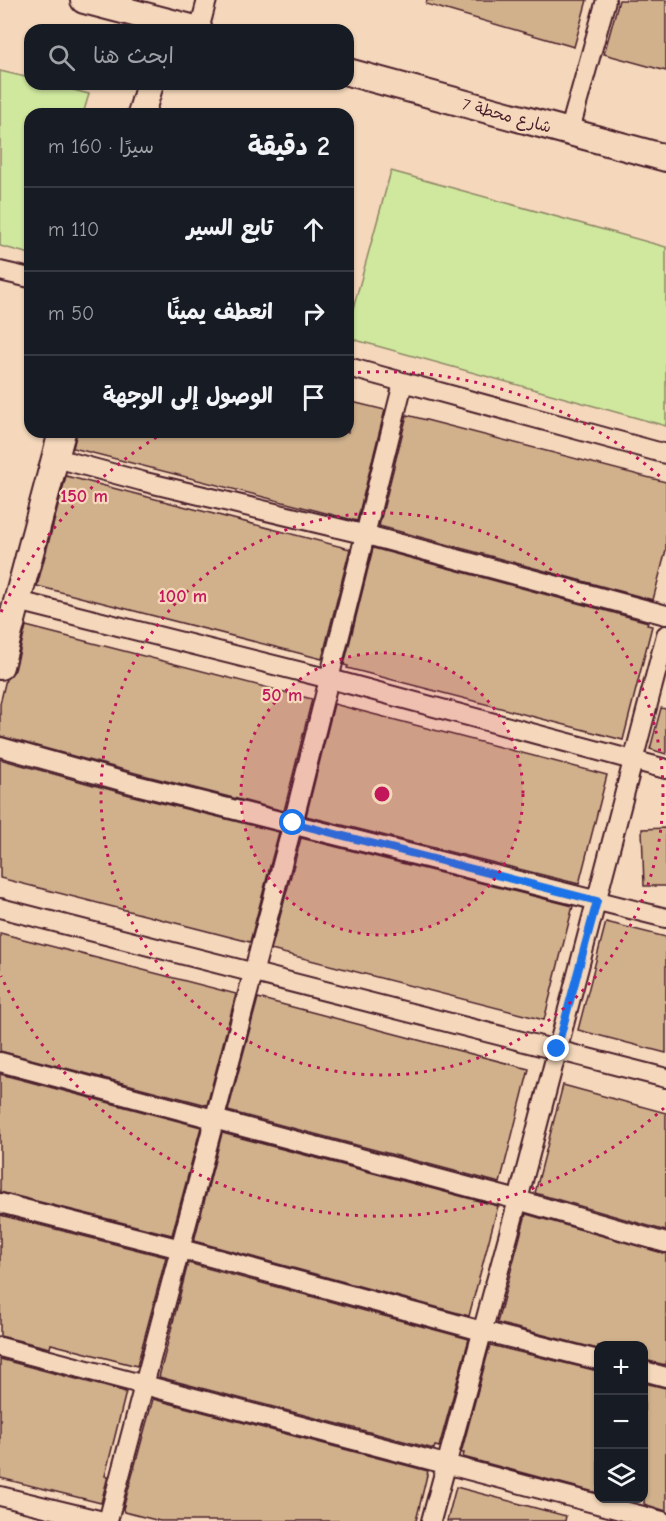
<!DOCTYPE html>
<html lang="ar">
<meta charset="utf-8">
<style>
body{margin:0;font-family:"Comic Neue","Playpen Sans Arabic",sans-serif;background:#20242c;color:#f1f3f6;direction:rtl}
.controls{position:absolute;right:18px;bottom:18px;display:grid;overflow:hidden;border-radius:12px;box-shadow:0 2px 4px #0004}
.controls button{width:54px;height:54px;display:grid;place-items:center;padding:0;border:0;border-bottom:2px solid #363941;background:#171b24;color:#f1f3f6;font:30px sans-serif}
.stop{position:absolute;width:18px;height:18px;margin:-14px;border:4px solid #1a73e8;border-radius:50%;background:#fff}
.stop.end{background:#1a73e8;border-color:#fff;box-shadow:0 2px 6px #0008}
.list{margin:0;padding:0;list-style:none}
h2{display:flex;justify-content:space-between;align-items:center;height:78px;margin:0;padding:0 24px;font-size:26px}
h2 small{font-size:20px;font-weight:400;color:#9ea1a6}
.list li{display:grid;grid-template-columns:39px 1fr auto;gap:18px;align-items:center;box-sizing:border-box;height:84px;padding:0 24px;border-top:2px solid #363941}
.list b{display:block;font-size:22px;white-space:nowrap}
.list em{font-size:20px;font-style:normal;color:#9ea1a6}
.icon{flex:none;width:33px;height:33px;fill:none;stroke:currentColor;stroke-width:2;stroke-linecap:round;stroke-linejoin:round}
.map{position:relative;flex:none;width:666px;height:1521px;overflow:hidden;direction:ltr}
.search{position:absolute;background:#171b24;box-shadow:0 2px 4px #0004;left:24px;top:24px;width:330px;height:66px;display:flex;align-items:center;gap:15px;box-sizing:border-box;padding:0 21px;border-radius:18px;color:#9ea1a6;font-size:22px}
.panel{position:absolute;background:#171b24;box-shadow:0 2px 4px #0004;left:24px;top:108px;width:330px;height:330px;border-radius:18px;direction:rtl}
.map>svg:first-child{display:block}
.green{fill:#cfe89e;stroke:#8c8464;stroke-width:1.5}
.building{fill:#d0b18c;stroke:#4a1f2b;stroke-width:1.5}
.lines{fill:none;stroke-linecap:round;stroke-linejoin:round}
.street-casing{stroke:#4a1f2b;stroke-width:22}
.secondary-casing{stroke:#4a1f2b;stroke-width:30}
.street{stroke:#f5d8bb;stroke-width:18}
.secondary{stroke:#f5d8bb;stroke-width:26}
.route{stroke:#1a73e8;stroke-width:8}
.ring{fill:none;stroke:#c2185b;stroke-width:3;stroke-dasharray:3 6}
.labels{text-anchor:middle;stroke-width:4.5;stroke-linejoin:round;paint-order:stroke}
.street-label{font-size:16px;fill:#4a1f2b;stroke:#f5d8bb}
.centre{fill:#c2185b;stroke:#f5d8bb;stroke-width:3}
.ring-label{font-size:18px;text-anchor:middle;font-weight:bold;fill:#c2185b;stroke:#f5d8bb;stroke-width:4.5;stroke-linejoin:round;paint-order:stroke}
</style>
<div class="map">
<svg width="666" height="1521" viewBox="0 0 666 1521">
<rect width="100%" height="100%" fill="#f5d8bb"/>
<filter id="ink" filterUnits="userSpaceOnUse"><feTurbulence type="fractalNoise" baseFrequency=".0167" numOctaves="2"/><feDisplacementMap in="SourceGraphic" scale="12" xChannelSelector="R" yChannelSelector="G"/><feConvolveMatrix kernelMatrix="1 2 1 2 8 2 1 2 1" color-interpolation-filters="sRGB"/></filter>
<g filter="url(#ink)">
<g class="green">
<polygon points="0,71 30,78 30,84 51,84 89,94 83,114 30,114 30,254 0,246"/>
<polygon points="391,171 666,247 666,426 348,338 348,327"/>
</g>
<g class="building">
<polygon points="427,0 587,0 574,47 426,4"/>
<polygon points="619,0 666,0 666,71 604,54"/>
<polygon points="348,401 385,410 357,521 73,448 77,432 348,432"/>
<polygon points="407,415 666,482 666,550 653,600 379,526"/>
<polygon points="66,476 350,549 322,659 37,586"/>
<polygon points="373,548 648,622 647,625 652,626 623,740 347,668 348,666 344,665"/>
<polygon points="26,626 312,699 284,811 139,774 0,736 0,704 6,679 15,670"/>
<polygon points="334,704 607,775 579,884 306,816"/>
<polygon points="661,708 666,709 666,754 650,749"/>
<polygon points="0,759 133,796 279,832 250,942 0,878"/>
<polygon points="666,828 666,886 644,886 642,829"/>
<polygon points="301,838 573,906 544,1020 271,950"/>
<polygon points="606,922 666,937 666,1053 578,1030"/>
<polygon points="0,933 236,994 207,1105 0,1051"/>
<polygon points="258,998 529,1069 500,1183 228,1111"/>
<polygon points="0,1074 201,1127 172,1235 0,1192"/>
<polygon points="563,1085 666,1113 666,1231 535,1193"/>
<polygon points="222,1133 498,1206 469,1316 194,1241"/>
<polygon points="526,1214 666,1254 666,1365 644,1360 644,1346 598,1346 598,1349 497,1323"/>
<polygon points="0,1215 166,1257 137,1366 51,1344 50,1348 0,1336"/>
<polygon points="188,1263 469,1339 439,1447 435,1446 434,1449 159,1377"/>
<polygon points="490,1345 598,1371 598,1493 463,1457 464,1453 461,1453"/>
<polygon points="0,1359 126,1392 105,1476 108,1476 101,1503 0,1478"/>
<polygon points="644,1383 666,1388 666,1511 644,1504"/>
<polygon points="153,1399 428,1471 416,1521 160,1521 124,1512 123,1509"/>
<polygon points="456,1487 566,1516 565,1521 447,1521"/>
</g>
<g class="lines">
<defs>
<g id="street">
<polyline points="199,30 207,0"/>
<polyline points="569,133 606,0"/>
<polyline points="0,271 30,278"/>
<polyline points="348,367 666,454"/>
<polyline points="56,458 141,481 367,535 666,615"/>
<polyline points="18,601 330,679 666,769"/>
<polyline points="0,747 136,785 666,918"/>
<polyline points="0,908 666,1078"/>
<polyline points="0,1062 518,1200 666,1243"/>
<polyline points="0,1203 181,1249 482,1331 598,1360"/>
<polyline points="0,1347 662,1521"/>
<polyline points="644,1371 666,1377"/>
<polyline points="0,1496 103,1521"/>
<polyline points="108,1521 293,823 403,383"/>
<polyline points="431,1521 518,1200 666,635"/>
</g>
<g id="secondary">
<polyline points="84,0 199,30"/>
<polyline points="348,72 666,158"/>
<polyline points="141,114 150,84"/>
<polyline points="0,666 62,432"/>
</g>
</defs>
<use href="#street" class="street-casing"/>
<use href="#secondary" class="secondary-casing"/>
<use href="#street" class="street"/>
<use href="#secondary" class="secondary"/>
</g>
</g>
<g class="lines" filter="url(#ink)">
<polyline class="route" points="293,823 597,901 557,1049"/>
</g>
<circle cx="382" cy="794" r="141" fill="#c2185b" fill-opacity=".12"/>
<g class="ring">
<circle cx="382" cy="794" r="141"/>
<circle cx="382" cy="794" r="281"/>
<path d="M664 1108A422 422 0 0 1 1 976M1 612A422 422 0 0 1 165 432M349 373A422 422 0 0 1 664 480"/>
</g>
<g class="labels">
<g class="street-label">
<text transform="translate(507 115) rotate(15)" y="6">شارع محطة 7</text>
</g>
</g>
<circle cx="382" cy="794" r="9" class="centre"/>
<g class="ring-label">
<text x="84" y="502">150 m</text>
<text x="183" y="602">100 m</text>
<text x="282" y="701">50 m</text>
</g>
</svg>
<div class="controls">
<button>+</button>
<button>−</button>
<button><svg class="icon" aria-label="layers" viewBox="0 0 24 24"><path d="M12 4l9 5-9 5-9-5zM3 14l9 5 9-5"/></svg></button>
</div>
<div class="stop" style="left:293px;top:823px"></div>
<div class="stop end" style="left:557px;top:1049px"></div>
<div class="search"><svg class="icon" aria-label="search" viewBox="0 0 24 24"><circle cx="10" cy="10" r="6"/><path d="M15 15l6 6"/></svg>ابحث هنا</div>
<section class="panel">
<h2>2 دقيقة<small>سيرًا · 160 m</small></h2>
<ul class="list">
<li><svg class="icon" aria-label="ahead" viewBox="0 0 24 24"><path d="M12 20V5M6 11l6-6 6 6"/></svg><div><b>تابع السير</b></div><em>110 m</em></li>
<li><svg class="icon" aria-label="right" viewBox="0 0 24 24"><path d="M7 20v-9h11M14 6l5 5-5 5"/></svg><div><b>انعطف يمينًا</b></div><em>50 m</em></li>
<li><svg class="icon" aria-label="arrive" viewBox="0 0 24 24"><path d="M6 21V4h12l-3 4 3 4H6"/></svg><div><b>الوصول إلى الوجهة</b></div></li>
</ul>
</section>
</div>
